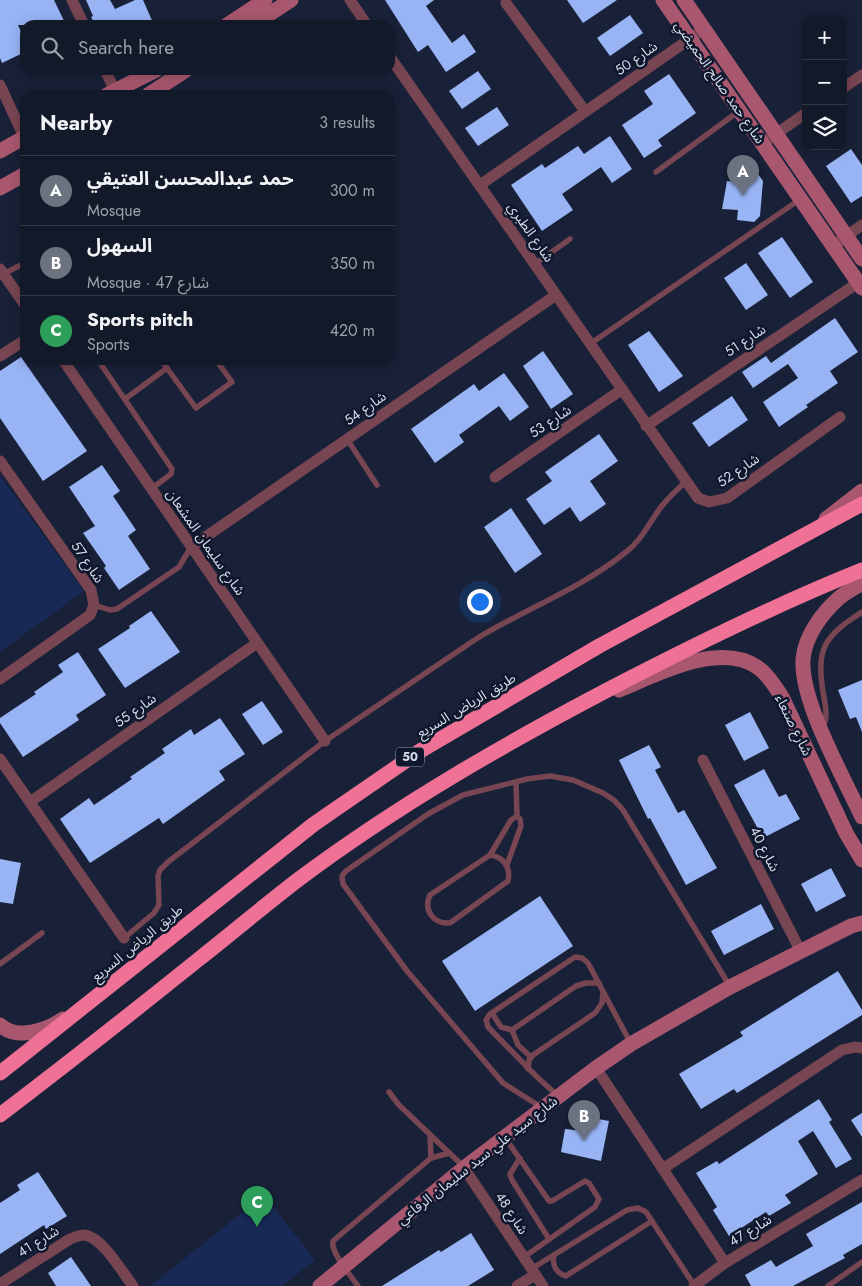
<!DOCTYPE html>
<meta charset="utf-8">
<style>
body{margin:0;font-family:Jost,"Noto Sans Arabic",sans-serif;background:#1f2635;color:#f1f3f6}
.controls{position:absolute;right:15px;top:15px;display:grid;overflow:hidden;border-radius:10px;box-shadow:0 2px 12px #0003}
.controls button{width:45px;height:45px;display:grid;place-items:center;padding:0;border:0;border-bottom:1px solid #313846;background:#121929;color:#f1f3f6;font:25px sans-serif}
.you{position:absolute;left:479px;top:601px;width:18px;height:18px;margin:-12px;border:4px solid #fff;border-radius:50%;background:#1a73e8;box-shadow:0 0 0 8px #1a73e833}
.badge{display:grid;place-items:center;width:32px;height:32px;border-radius:50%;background:#e9ab38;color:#fff;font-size:16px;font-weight:700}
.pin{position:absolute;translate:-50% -41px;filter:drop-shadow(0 1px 2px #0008)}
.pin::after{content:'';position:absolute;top:26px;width:18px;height:15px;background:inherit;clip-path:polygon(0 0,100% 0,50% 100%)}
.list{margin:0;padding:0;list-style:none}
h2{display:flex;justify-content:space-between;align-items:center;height:65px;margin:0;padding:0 20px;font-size:21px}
h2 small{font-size:16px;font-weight:400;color:#9ca0a8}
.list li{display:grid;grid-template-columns:32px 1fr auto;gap:15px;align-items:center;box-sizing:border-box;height:70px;padding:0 20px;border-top:1px solid #313846}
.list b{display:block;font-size:19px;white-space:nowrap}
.list p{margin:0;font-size:16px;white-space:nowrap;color:#9ca0a8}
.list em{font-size:16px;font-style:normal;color:#9ca0a8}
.icon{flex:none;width:28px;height:28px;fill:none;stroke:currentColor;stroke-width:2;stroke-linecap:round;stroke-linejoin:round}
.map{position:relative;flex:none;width:862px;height:1286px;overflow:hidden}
.search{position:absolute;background:#121929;box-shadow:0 2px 12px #0003;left:20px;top:20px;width:375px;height:55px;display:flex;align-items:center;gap:12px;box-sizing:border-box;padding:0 18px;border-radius:15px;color:#9ca0a8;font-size:19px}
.panel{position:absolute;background:#121929;box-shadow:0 2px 12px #0003;left:20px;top:90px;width:375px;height:275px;border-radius:15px}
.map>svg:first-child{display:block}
.green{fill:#192956}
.building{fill:#98b4f5}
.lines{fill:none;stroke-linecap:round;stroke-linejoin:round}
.lane{stroke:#784552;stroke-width:5.5}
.street{stroke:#784552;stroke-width:11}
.secondary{stroke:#a8576e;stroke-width:15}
.highway{stroke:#ef7196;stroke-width:15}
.labels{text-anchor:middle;stroke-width:5;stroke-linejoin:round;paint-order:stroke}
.shield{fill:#0f172c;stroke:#9aa1b2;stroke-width:1}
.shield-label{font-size:12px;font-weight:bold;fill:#d6dceb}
.street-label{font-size:14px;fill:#d6dceb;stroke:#0f172c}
</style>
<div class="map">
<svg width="862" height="1286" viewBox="0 0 862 1286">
<rect width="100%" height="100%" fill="#182137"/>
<g class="green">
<polygon points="0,476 84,591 0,652"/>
<polygon points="264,1195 315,1260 282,1286 150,1286"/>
</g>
<g class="building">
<polygon points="0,0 54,0 66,25 18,25 25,41 25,52 2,63 0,58"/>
<polygon points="86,0 110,0 115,9 135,0 143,0 154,25 95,25 91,17 93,16"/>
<polygon points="385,0 434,0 426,6 452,43 464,34 476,52 446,72 428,45 418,52"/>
<polygon points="567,0 617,0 583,23"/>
<polygon points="630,15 643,33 610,56 597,38"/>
<polygon points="478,71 491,89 462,109 449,91"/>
<polygon points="669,74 696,113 658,140 662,146 644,158 622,125 653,104 644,91"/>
<polygon points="497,107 509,125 478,146 465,128"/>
<polygon points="610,136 632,169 612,183 601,167 562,194 573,210 542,231 511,185 542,164 545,168 578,146 584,154"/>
<polygon points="851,149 862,165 862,196 851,203 826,166"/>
<polygon points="750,174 758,174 763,181 760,216 754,222 737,220 738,210 722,209 727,181 748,183"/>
<polygon points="782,237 813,282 790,298 758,253"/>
<polygon points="746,263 768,295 746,310 724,278"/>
<polygon points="835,318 858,352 830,371 838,383 806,405 808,407 779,427 763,402 798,378 788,364 753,388 742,372 766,356 771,363"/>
<polygon points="649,331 683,376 659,392 628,345"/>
<polygon points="543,351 573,394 551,409 523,366"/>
<polygon points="21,357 87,451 43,481 0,418 0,371"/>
<polygon points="504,373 529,407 510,421 499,406 459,435 464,442 435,463 411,429 474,384 479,391"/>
<polygon points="732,396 748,420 709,447 692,423"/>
<polygon points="599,434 618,461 590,481 606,504 580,522 570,507 544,525 526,499 552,481 545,472"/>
<polygon points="102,465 120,491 113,496 136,530 128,536 150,569 119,590 104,568 106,566 83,533 95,526 69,487"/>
<polygon points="511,508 542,554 515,573 484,527"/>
<polygon points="151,611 180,652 125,688 98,649 130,628 129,626"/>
<polygon points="78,652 106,695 76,715 79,720 23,757 0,723 0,718 36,694 34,692 63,672 58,665"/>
<polygon points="862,680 862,732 856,717 850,719 838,690"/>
<polygon points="262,701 283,732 263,745 242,714"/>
<polygon points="750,712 769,748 744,761 725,725"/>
<polygon points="220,718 245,754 219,771 225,780 163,824 159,818 90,863 60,819 89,798 94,805 132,779 130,777 165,753 162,749 191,729 194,735"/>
<polygon points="649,745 661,767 655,770 678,813 684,810 717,868 686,885 650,818 648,819 619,760"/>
<polygon points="764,769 779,797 786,794 800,819 763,838 734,785"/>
<polygon points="0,859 21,863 13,904 0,902"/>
<polygon points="831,868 846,896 816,912 801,884"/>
<polygon points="540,896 573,946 475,1011 442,961"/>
<polygon points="761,904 774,929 724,955 711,931"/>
<polygon points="838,971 862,1010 862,1015 737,1093 734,1089 701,1109 679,1074 743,1036 740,1032"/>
<polygon points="819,1099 832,1120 829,1122 852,1159 836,1168 813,1131 798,1141 818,1174 785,1195 791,1203 769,1216 766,1212 729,1236 713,1210 717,1207 696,1173 717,1161 719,1164"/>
<polygon points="862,1113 862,1137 851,1120"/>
<polygon points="588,1117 609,1121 601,1161 561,1152 565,1129 575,1130 577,1124 587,1125"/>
<polygon points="38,1172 67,1216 46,1229 44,1225 0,1254 0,1203 20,1190 17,1185"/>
<polygon points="862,1202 862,1244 843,1255 845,1258 793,1286 751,1286 745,1275 771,1260 776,1267 813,1246 806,1234"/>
<polygon points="471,1233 494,1270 468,1286 382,1286 439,1250 441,1252"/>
<polygon points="71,1257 91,1286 56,1286 48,1273"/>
</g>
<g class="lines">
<g class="lane">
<polyline points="656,172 739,111"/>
<polyline points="535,264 570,239"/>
<polyline points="3,274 25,263"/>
<polyline points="590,344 799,200"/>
<polyline points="98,360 172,469 171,474 151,489"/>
<polyline points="161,360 196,408 232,382 216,360"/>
<polyline points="125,399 167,368"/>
<polyline points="347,439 377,485"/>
<polyline points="94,605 110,610 117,609 179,567 191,547"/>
<path d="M824 726C828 714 825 704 823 692 816 647 825 636 862 612"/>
<path d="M490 855C504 857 511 868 508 881L450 923C433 924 423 910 430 895L490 855 511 820 517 816"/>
<polyline points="507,865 521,826 520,819 517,816 516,782"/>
<path d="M124 938 154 913 159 905 158 876 160 870 168 862 325 741 476 639C525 609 582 588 626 552 642 540 649 523 661 507 668 498 677 490 685 482"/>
<polyline points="0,964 42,933"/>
<polyline points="492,1013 501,1027 512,1030 576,986 586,983 599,983"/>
<polyline points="512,1030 518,1045 531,1057"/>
<polyline points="528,1069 529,1060 533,1055 595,1013 602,1003 603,992"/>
<polyline points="389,1092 399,1105 463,1166"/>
<polyline points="558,1096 536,1076 488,1027 486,1020 490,1014 575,957 582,958 588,963 630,1042"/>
<polyline points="541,1107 503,1083 407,971 343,884 342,876 346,871 428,814 463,795 527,779 550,776 573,780 603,793 614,800 623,810 729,985"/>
<polyline points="430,1135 431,1158"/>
<polyline points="506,1139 549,1201 552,1201 585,1181 589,1183 599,1199 595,1207 524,1257"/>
<polyline points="520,1158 510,1174 512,1180 549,1239"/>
<path d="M554 1255C552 1265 556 1273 566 1276L652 1221"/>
<polyline points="531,1269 627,1210 638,1208 646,1212 694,1285"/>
<path d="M358 1286C351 1276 330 1252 333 1241L431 1158 449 1153"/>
<polyline points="828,1286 862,1262"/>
</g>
<g class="street">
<polyline points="72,0 84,25"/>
<polyline points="350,0 367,25"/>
<polyline points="506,3 585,111"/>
<polyline points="390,57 698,498 709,502 727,498 840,417"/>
<polyline points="105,70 115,91"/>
<polyline points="0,85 24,137"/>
<polyline points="843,88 862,75"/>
<polyline points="763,143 806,113"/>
<polyline points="480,185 704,29"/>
<polyline points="833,246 862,225"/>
<polyline points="0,269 25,305"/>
<polyline points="0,356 25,340"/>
<polyline points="63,360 325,741"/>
<polyline points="646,426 862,280"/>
<polyline points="0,461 91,590 94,605 90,615 0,679"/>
<polyline points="495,477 621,390"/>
<polyline points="191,547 556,295"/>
<polyline points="0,759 124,938"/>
<polyline points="703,760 801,952"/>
<polyline points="30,802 257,643"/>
<polyline points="596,1068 725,1263"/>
<polyline points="464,1168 543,1286"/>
<polyline points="664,1168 842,1050 855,1047 862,1048"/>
<path d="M0 1284 70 1239C75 1237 79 1235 85 1235 103 1238 122 1272 133 1286"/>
<polyline points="517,1286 535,1275"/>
<polyline points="694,1286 725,1263 862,1180"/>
</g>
<g class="secondary">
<polyline points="663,0 862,288"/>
<polyline points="684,0 862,259"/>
<polyline points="227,25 265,0"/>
<polyline points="253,25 291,0"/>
<polyline points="107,95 156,70"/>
<polyline points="148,95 186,70"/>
<polyline points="0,151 25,137"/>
<polyline points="0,188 25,174"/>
<polyline points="826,519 862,491"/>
<path d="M862 583C855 588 846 592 839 598 822 613 805 636 803 659 800 701 844 778 862 817"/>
<path d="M619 690C656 675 719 641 757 667 768 674 775 687 782 697L846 833 862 860"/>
<path d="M0 1025C17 1041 47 1030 63 1019"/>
<polyline points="320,1286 464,1168 596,1068 631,1044 730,987 851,926 862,923"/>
</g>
<g class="highway">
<polyline points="0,1073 314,824 420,751 599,646 862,504"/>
<path d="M0 1115C67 1064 133 1012 199 959 232 933 265 905 299 879 398 805 506 743 615 686 696 644 777 604 862 570"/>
</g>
</g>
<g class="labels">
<rect class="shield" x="396" y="747.5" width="28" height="19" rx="4"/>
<g class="shield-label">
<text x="410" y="761">50</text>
</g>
<g class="street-label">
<text transform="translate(636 58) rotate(-35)" y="5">شارع 50</text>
<text transform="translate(720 82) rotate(55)" y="5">شارع حمد صالح الحميضي</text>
<text transform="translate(531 232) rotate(55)" y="5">شارع الطبري</text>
<text transform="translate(745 340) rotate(-34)" y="5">شارع 51</text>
<text transform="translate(365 408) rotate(-35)" y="5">شارع 54</text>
<text transform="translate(550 421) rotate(-34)" y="5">شارع 53</text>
<text transform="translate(738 470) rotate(-34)" y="5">شارع 52</text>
<text transform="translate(206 542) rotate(55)" y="5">شارع سليمان المشعان</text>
<text transform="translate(88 562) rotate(56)" y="5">شارع 57</text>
<text transform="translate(466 705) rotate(-31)" y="5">طريق الرياض السريع</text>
<text transform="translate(135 710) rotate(-35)" y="5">شارع 55</text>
<text transform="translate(794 725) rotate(64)" y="5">شارع صنعاء</text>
<text transform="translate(765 849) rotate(63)" y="5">شارع 40</text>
<text transform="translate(137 943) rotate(-39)" y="5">طريق الرياض السريع</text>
<text transform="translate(477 1160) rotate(-38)" y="5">شارع سيد علي سيد سليمان الرفاعي</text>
<text transform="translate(512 1213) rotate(57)" y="5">شارع 48</text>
<text transform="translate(750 1230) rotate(-31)" y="5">شارع 47</text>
<text transform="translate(38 1241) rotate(-32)" y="5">شارع 41</text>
</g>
</g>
</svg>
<div class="controls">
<button>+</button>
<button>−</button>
<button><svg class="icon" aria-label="layers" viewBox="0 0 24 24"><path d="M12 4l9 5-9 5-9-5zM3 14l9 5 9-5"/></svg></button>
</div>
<div class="you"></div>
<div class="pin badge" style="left:743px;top:196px;background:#6b7280">A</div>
<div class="pin badge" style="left:584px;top:1141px;background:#6b7280">B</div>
<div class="pin badge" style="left:257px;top:1227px;background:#2e9e5b">C</div>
<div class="search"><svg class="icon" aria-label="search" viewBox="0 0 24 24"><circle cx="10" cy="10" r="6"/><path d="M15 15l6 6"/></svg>Search here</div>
<section class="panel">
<h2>Nearby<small>3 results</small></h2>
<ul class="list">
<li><span class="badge" style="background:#6b7280">A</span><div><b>حمد عبدالمحسن العتيقي</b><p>Mosque</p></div><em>300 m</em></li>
<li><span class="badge" style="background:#6b7280">B</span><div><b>السهول</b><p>Mosque · شارع 47</p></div><em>350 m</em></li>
<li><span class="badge" style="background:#2e9e5b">C</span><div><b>Sports pitch</b><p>Sports</p></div><em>420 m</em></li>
</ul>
</section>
</div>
